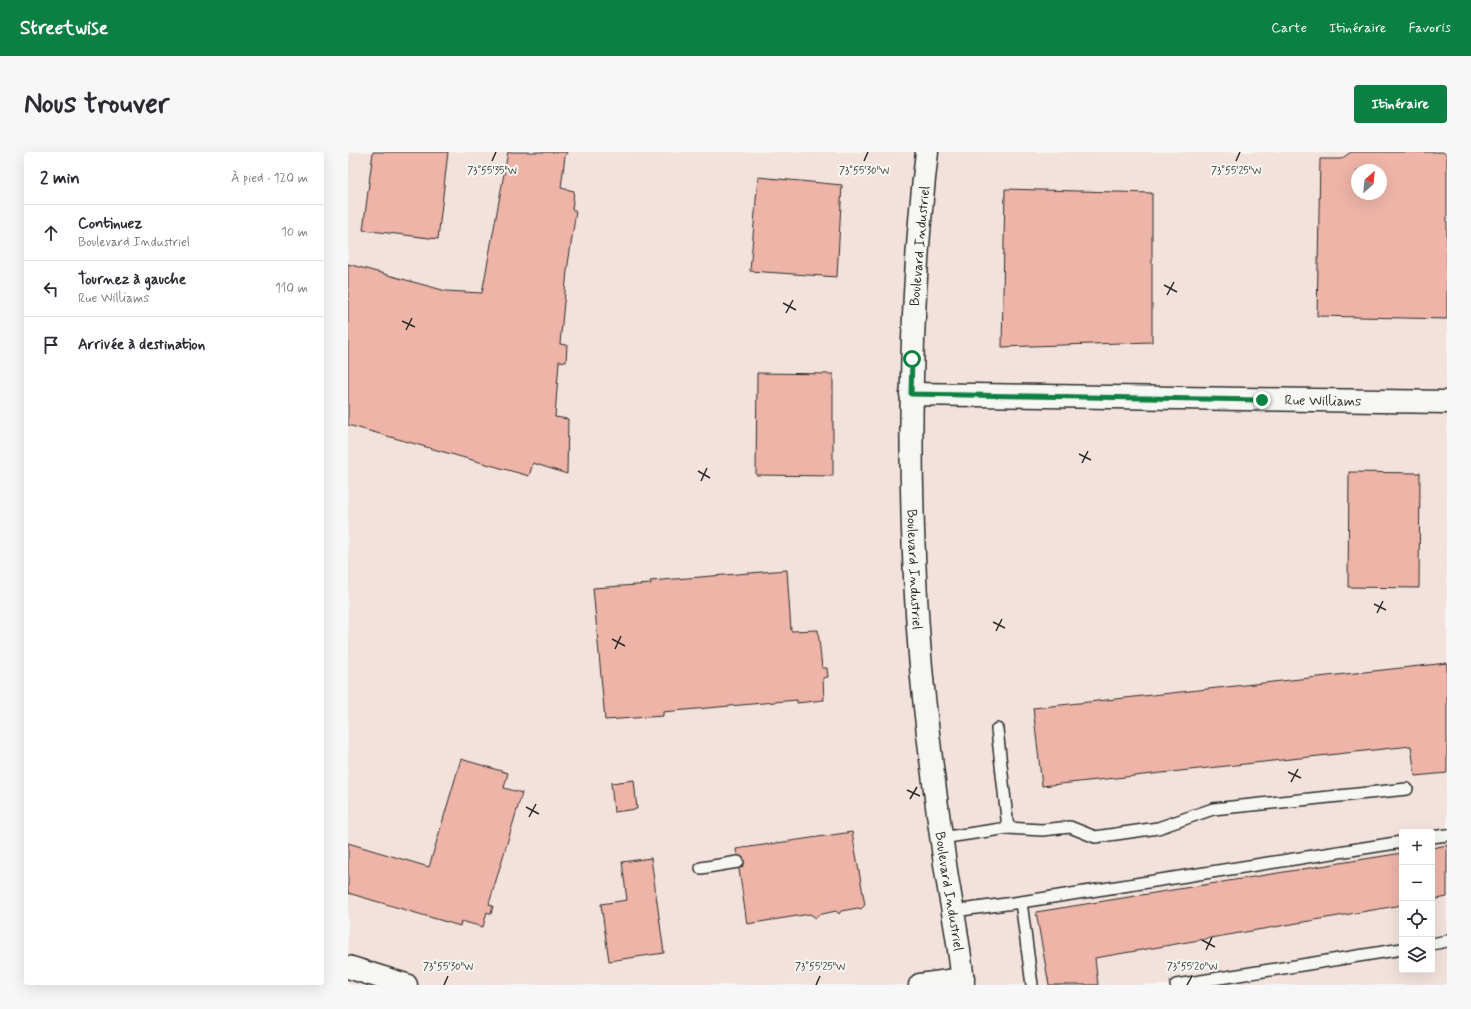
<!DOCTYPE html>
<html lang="fr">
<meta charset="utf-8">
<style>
body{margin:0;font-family:Mynerve,sans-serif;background:#f7f7f7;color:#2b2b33}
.controls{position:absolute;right:12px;bottom:12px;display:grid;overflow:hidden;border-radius:4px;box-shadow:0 4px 16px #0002}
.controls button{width:36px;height:36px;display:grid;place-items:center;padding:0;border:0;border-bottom:1px solid #e1e1e2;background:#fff;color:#2b2b33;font:20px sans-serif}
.compass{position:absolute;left:1003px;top:12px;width:36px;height:36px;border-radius:50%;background:#fff;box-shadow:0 4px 16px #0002;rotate:27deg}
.stop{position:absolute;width:12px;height:12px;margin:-9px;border:3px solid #0b8043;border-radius:50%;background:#fff}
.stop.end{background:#0b8043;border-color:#fff;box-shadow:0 1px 4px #0008}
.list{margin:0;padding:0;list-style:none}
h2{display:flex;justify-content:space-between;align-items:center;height:52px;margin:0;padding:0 16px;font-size:17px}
h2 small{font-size:13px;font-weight:400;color:#7c7c81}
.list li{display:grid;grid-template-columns:26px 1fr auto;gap:12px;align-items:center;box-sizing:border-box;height:56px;padding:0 16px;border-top:1px solid #e1e1e2}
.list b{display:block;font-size:15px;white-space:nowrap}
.list p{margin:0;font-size:13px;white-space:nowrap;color:#7c7c81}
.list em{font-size:13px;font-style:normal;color:#7c7c81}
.icon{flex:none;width:22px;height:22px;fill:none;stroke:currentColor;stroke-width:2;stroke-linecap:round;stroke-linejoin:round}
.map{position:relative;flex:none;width:1099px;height:833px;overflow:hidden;border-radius:4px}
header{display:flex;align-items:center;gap:24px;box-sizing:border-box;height:56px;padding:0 20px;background:#0b8043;color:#fff}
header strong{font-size:19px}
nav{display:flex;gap:22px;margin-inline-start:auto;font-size:14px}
.intro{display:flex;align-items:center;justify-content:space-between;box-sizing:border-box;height:96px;padding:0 24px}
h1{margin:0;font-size:28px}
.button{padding:10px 18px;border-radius:4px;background:#0b8043;color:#fff;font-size:14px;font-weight:700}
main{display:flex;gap:24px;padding:0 24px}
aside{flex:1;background:#fff;border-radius:4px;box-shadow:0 4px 16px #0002}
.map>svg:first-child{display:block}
.built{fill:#f3e2dc;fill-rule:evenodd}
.building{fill:#edb4a7;stroke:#2b2b2b;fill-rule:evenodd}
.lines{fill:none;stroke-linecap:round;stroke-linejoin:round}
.service-casing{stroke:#2b2b2b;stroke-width:14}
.minor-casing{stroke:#2b2b2b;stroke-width:25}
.tertiary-casing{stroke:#2b2b2b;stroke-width:25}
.service{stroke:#f6f6f2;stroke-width:11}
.minor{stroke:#f6f6f2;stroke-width:22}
.tertiary{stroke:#f6f6f2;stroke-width:22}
.route{stroke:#0b8043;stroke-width:5}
.ticks{fill:none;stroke:#2b2b2b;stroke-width:1.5}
.labels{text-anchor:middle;stroke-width:4;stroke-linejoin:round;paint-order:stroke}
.street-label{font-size:14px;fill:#2b2b2b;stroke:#f6f6f2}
.ticks-label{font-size:10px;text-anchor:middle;fill:#2b2b2b;stroke:#f6f6f2;stroke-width:4;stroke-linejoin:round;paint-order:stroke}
</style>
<header>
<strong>Streetwise</strong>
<nav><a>Carte</a><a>Itinéraire</a><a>Favoris</a></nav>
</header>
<div class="intro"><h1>Nous trouver</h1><a class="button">Itinéraire</a></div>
<main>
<aside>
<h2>2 min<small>À pied · 120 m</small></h2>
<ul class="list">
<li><svg class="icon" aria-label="ahead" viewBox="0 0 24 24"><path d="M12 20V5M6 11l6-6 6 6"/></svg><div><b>Continuez</b><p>Boulevard Industriel</p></div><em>10 m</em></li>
<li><svg class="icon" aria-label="left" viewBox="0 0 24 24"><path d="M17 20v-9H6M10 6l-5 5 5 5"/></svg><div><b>Tournez à gauche</b><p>Rue Williams</p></div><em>110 m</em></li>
<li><svg class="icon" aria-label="arrive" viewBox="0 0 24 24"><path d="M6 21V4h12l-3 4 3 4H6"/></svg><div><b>Arrivée à destination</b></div></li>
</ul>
</aside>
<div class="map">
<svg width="1099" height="833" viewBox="0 0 1099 833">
<rect width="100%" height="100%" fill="#f6f6f2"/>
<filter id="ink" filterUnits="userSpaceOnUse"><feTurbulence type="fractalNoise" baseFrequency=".025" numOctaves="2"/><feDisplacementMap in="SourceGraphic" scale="8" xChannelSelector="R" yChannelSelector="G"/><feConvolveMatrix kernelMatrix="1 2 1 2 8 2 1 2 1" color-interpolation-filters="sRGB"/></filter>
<g filter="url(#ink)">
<path class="built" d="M0 0H1099V833H0ZM1009 18H1033V42H1009ZM1054 680H1084V818H1054Z"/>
<g class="building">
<polygon points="25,0 100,0 90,87 15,78"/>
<polygon points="160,0 219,0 217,4 213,36 226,39 224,58 228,59 219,119 212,192 219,193 218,210 211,209 207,265 220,267 219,322 185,311 181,324 0,273 0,112 98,139 134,141"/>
<path d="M1003 0H1095L1099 3V167L969 164 972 7H993ZM1009 18H1033V42H1009Z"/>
<polygon points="410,25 494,33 489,125 402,119"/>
<polygon points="657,37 804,41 804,190 654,195"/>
<polygon points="409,221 485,222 485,324 408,323"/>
<polygon points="1001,320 1072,321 1071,436 1000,435"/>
<polygon points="439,418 443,479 470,478 474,516 479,516 480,525 475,526 476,548 449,551 449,548 315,560 315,564 257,568 245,436 303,432 302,429"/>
<polygon points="1099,511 1099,621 1067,624 1063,594 694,634 685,556"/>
<polygon points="113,607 160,621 156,636 174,641 141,752 145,754 143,762 139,760 135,775 113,769 112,774 0,741 0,691 81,715"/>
<polygon points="286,628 289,657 266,660 263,631"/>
<polygon points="504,680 517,753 513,757 510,756 493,759 491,762 488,759 470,763 468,766 462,762 399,772 388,697"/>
<polygon points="1099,693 1099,745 1084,748 1084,696"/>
<polygon points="1054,701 1054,753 747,806 750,833 701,833 688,760"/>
<polygon points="303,706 316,801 261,809 253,752 279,748 274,710"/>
</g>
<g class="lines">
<defs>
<g id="service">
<polyline points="660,676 694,678 722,675 747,685 810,676 865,657 1059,637"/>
<polyline points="1084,685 1099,683"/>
<polyline points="593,686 660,676 649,577"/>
<polyline points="353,716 390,710"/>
<polyline points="673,750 1054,690"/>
<polyline points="606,759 673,750 684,833"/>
<polyline points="1084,792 1099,789"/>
<polyline points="828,833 1054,797"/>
</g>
<g id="minor">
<path id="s1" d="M563 242 1099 250"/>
<polyline points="0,815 58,833"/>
<polyline points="572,833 615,827"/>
</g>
<g id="tertiary">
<path id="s2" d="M579 0C564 126 561 252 565 378 567 434 570 490 576 546 582 601 589 657 597 712 603 753 612 792 615 833"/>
</g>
</defs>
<use href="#service" class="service-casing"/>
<use href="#minor" class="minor-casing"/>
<use href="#tertiary" class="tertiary-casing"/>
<use href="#service" class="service"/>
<use href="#minor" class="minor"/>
<use href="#tertiary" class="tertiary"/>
</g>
</g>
<g class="lines" filter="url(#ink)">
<polyline class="route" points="564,207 563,242 914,248"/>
</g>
<path class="ticks" d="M144 9 148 0M516 9 520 0M888 9 892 0M816 133 829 140M819 143 826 130M435 151 448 158M438 161 445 148M54 169 67 175M58 178 64 166M731 302 743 308M734 311 740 299M350 319 362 326M353 329 359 316M1026 452 1038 458M1029 461 1035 449M645 470 657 476M648 479 654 467M264 487 277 494M267 497 273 484M940 620 953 626M943 630 950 617M559 638 572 644M562 647 569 635M178 655 191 662M181 665 188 652M854 788 867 795M858 798 864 785M96 833 100 824M468 833 472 824M839 833 844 824"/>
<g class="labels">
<g class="street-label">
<text transform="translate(571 94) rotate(-85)" y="5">Boulevard Industriel</text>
<text dy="5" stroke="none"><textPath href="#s1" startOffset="412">Rue Williams</textPath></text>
<text dy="5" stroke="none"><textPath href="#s2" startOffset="418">Boulevard Industriel</textPath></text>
<text dy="5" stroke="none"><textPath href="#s2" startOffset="742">Boulevard Industriel</textPath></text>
</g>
</g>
<g class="ticks-label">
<text x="144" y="22">73°55'35"W</text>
<text x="516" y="22">73°55'30"W</text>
<text x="888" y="22">73°55'25"W</text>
<text x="100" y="818">73°55'30"W</text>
<text x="472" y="818">73°55'25"W</text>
<text x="844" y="818">73°55'20"W</text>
</g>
</svg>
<div class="controls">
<button>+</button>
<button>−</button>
<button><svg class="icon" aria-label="locate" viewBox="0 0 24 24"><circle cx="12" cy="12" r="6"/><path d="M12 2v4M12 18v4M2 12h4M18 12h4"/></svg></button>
<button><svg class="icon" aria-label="layers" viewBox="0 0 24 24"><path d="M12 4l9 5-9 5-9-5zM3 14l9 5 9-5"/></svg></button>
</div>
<svg class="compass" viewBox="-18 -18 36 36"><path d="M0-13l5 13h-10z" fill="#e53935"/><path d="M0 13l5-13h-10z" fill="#7c7c81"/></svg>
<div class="stop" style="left:564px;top:207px"></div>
<div class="stop end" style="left:914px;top:248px"></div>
</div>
</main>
